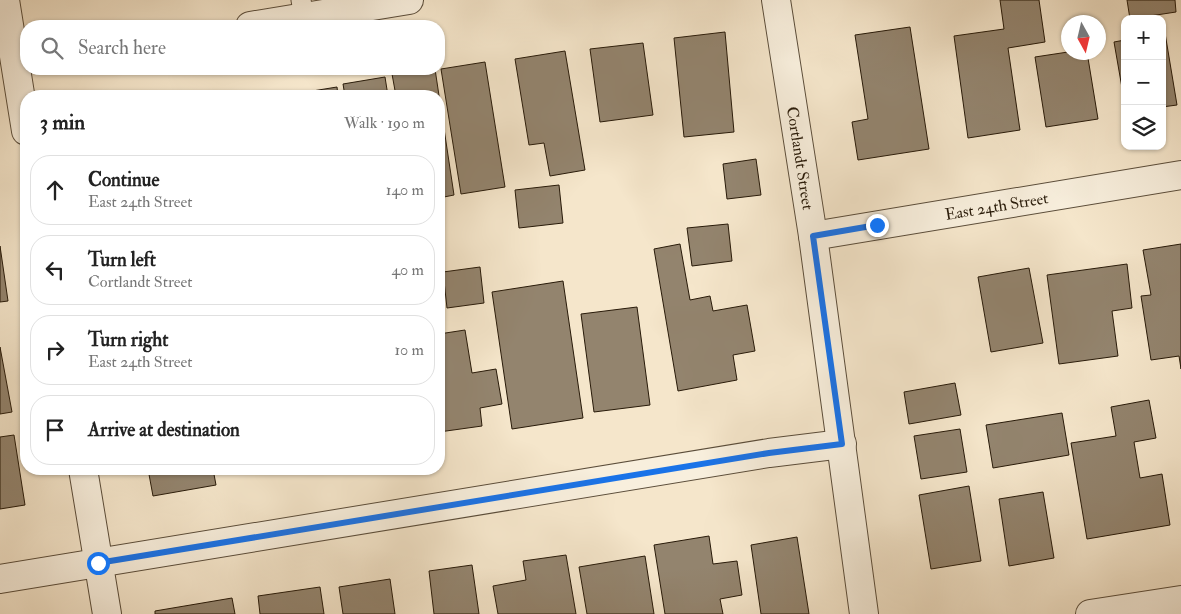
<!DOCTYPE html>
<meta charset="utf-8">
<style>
body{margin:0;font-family:"IM FELL Double Pica",serif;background:#f2f2f2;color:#222}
.controls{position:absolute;right:15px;top:15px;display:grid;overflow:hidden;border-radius:10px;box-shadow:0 1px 4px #0004}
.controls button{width:45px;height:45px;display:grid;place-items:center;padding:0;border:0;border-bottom:1px solid #e0e0e0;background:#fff;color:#222;font:25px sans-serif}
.compass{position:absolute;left:1061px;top:15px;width:45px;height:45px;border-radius:50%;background:#fff;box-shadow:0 1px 4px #0004;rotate:172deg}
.stop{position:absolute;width:15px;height:15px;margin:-11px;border:4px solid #1a73e8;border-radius:50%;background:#fff}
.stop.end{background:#1a73e8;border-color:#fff;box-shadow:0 1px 5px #0008}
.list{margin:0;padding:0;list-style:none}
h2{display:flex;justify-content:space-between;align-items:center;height:65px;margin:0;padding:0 20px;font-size:21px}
h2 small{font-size:16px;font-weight:400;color:#767676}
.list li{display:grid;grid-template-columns:32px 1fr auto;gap:15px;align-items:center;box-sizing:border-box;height:70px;margin:0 10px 10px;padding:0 10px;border:1px solid #e0e0e0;border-radius:20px}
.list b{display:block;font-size:19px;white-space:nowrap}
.list p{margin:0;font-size:16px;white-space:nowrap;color:#767676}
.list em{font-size:16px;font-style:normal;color:#767676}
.icon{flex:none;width:28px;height:28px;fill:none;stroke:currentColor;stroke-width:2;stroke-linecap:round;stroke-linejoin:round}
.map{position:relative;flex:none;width:1181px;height:614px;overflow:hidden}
.search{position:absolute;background:#fff;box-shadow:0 1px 4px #0004;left:20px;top:20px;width:425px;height:55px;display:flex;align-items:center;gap:12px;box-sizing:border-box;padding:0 18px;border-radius:20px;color:#767676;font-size:19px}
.panel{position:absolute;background:#fff;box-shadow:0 1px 4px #0004;left:20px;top:90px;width:425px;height:385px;border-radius:20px}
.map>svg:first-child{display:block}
.building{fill:#93846e;stroke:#281a09}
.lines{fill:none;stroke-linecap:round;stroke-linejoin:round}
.service-casing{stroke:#5b4d3a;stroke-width:21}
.minor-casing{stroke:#5b4d3a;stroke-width:30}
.service{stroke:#f8efdd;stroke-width:19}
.minor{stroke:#f8efdd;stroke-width:28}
.route{stroke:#1a73e8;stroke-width:6}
.labels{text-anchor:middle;stroke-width:4;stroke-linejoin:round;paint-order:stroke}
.street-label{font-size:16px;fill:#281a09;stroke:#f8efdd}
</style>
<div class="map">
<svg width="1181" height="614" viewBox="0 0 1181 614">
<rect width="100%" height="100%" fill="#f5e6cb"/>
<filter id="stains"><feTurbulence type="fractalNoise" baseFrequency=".004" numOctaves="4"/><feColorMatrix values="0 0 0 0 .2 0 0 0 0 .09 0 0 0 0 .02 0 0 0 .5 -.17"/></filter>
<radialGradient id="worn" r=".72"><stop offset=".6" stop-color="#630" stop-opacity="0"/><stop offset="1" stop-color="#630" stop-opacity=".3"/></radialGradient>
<g class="building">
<polygon points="1000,0 1039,0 1045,42 1008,48 1020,130 968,138 954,36 1004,29"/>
<polygon points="1127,0 1175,0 1176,12 1130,19"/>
<polygon points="910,27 929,149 858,160 852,122 868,119 855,35"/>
<polygon points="725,32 734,132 684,137 674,38"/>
<polygon points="1162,33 1165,33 1177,105 1162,107"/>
<polygon points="1125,40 1125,105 1114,42"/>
<polygon points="643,43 653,115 600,122 590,49"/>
<polygon points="565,51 585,170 550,176 544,143 529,145 515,59"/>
<polygon points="1068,52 1087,52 1098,119 1046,127 1035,57"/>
<polygon points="485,62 505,187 461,194 441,69"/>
<polygon points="423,69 435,69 454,195 439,198 439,96 396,96 392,74"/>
<polygon points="385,77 388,96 345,96 343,84"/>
<polygon points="337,87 338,96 294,96 294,94"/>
<polygon points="289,93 290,96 263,96"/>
<polygon points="756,159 761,195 727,199 723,164"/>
<polygon points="559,185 563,223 519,228 515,190"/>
<polygon points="728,224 732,261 692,266 687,228"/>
<polygon points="680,244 690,300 710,296 713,311 747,305 755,351 733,355 737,380 678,391 654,249"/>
<polygon points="1181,244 1181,369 1179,356 1151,360 1141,296 1151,295 1143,250"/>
<polygon points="0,246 8,301 0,302"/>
<polygon points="1127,264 1132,308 1112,311 1118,356 1059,364 1047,275"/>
<polygon points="480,267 484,303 447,308 443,272"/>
<polygon points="1029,268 1043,343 991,352 978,277"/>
<polygon points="563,281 583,418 512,429 492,292"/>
<polygon points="637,307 650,405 594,412 581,314"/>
<polygon points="465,330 472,373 496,369 502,404 480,408 482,426 439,432 439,334"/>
<polygon points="0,347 12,412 0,414"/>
<polygon points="955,383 961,415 909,424 904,392"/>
<polygon points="1149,400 1156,438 1134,442 1140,478 1162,474 1170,525 1087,539 1071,443 1116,436 1111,407"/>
<polygon points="1062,413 1069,455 993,468 986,425"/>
<polygon points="960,429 967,472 921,479 914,436"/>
<polygon points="14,435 25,505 0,509 0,437"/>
<polygon points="148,469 213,469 216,485 153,496"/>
<polygon points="969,486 981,561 931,569 919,495"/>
<polygon points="1043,492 1054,558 1009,566 999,499"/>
<polygon points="709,536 713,564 737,561 742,595 720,599 723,614 665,614 654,545"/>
<polygon points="797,537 809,614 761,614 751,545"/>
<polygon points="566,555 576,614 498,614 493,586 526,580 523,561"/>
<polygon points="645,556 654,614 587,614 579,567"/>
<polygon points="472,565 479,614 434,614 429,571"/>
<polygon points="390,579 395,614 343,614 339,587"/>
<polygon points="320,587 324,614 260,614 258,596"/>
<polygon points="232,598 235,614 155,614 155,611"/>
</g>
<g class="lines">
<defs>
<polyline id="service" points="301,0 304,17"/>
<g id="minor">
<polyline points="5,0 26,131"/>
<path id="s1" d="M776 0 813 236 864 614"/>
<polyline points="250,26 409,0"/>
<path id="s2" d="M813 236 1181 175"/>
<polyline points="83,469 107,614"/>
<polyline points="0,579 769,453 842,444"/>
<polyline points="1090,614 1181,600"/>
</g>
</defs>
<use href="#service" class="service-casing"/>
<use href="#minor" class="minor-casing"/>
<use href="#service" class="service"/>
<use href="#minor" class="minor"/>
</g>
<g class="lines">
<polyline class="route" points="98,563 769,453 842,444 813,236 877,225"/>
</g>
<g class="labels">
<g class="street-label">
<text dy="6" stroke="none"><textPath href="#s1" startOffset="160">Cortlandt Street</textPath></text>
<text dy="6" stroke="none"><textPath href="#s2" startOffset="186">East 24th Street</textPath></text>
</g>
</g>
<rect width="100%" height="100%" filter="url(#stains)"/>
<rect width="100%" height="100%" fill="url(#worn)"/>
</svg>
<div class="controls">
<button>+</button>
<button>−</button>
<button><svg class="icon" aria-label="layers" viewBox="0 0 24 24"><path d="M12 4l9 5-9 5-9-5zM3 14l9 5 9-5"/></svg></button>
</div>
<svg class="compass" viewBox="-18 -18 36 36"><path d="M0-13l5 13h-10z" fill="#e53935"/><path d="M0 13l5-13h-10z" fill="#767676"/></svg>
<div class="stop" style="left:98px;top:563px"></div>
<div class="stop end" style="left:877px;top:225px"></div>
<div class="search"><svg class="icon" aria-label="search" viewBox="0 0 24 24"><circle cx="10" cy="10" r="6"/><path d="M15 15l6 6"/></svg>Search here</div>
<section class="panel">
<h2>3 min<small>Walk · 190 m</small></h2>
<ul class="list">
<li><svg class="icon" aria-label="ahead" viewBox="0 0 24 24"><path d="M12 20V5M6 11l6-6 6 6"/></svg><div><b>Continue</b><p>East 24th Street</p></div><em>140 m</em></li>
<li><svg class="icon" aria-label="left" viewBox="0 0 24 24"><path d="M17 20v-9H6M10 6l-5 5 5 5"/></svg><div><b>Turn left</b><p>Cortlandt Street</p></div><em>40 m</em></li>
<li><svg class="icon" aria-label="right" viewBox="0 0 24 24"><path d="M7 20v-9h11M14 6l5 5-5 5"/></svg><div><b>Turn right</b><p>East 24th Street</p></div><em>10 m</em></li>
<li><svg class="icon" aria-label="arrive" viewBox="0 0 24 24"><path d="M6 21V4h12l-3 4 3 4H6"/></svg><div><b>Arrive at destination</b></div></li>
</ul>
</section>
</div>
